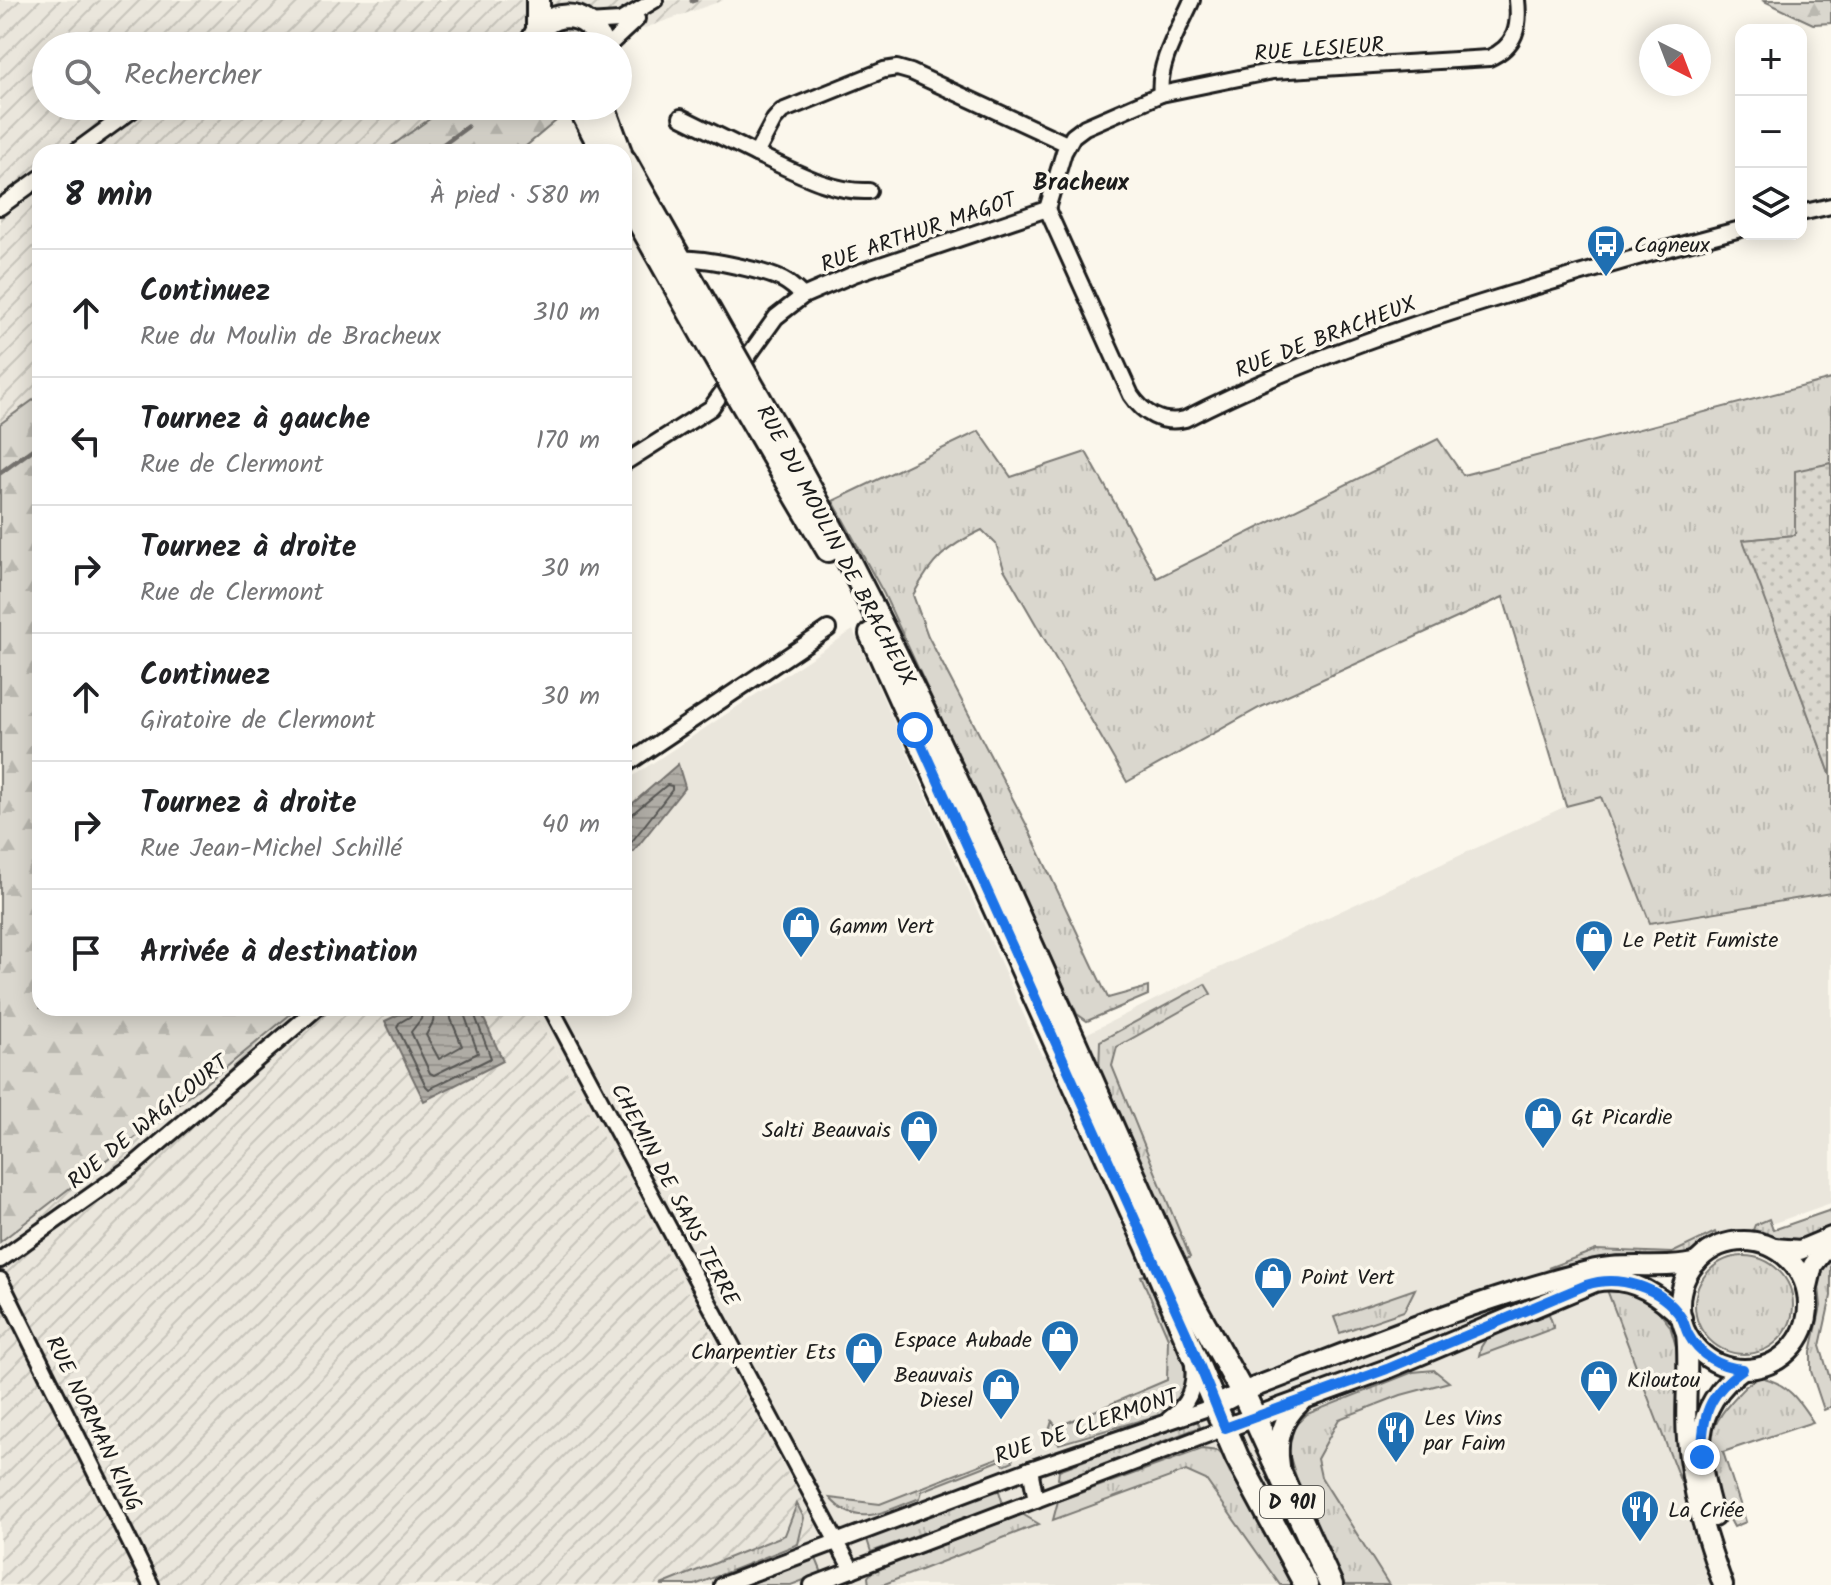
<!DOCTYPE html>
<html lang="fr">
<meta charset="utf-8">
<style>
body{margin:0;font-family:Kalam,sans-serif;background:#f2f2f2;color:#202124}
.controls{position:absolute;right:24px;top:24px;display:grid;overflow:hidden;border-radius:16px;box-shadow:0 4px 20px #0003}
.controls button{width:72px;height:72px;display:grid;place-items:center;padding:0;border:0;border-bottom:2px solid #e0e0e0;background:#fff;color:#202124;font:40px sans-serif}
.compass{position:absolute;left:1639px;top:24px;width:72px;height:72px;border-radius:50%;background:#fff;box-shadow:0 4px 20px #0003;rotate:138deg}
.stop{position:absolute;width:24px;height:24px;margin:-18px;border:6px solid #1a73e8;border-radius:50%;background:#fff}
.stop.end{background:#1a73e8;border-color:#fff;box-shadow:0 2px 8px #0008}
.list{margin:0;padding:0;list-style:none}
h2{display:flex;justify-content:space-between;align-items:center;height:104px;margin:0;padding:0 32px;font-size:34px}
h2 small{font-size:26px;font-weight:400;color:#757577}
.list li{display:grid;grid-template-columns:52px 1fr auto;gap:24px;align-items:center;box-sizing:border-box;height:128px;padding:0 32px;border-top:2px solid #e0e0e0}
.list b{display:block;font-size:30px;white-space:nowrap}
.list p{margin:0;font-size:26px;white-space:nowrap;color:#757577}
.list em{font-size:26px;font-style:normal;color:#757577}
.icon{flex:none;width:44px;height:44px;fill:none;stroke:currentColor;stroke-width:2;stroke-linecap:round;stroke-linejoin:round}
.map{position:relative;flex:none;width:1831px;height:1585px;overflow:hidden}
.search{position:absolute;background:#fff;box-shadow:0 4px 20px #0003;left:32px;top:32px;width:600px;height:88px;display:flex;align-items:center;gap:20px;box-sizing:border-box;padding:0 28px;border-radius:44px;color:#757577;font-size:30px}
.panel{position:absolute;background:#fff;box-shadow:0 4px 20px #0003;left:32px;top:144px;width:600px;height:872px;border-radius:24px}
.map>svg:first-child{display:block}
.built{fill:#eae6dc}
.industrial{fill:url(#industrial-furrows)}
.grass{fill:url(#grass-tufts);stroke:#7b7a75;stroke-width:2}
.forest{fill:url(#forest-firs);stroke:#7b7a75;stroke-width:2}
.park{fill:url(#park-dots);stroke:#7b7a75;stroke-width:2}
.water{fill:url(#water-rules);stroke:#74726e;stroke-width:2}
.lines{fill:none;stroke-linecap:round;stroke-linejoin:round}
.shore{stroke:#575653;stroke-width:2}
.stream{stroke:#74726e;stroke-width:5}
.street-casing{stroke:#1c1c1c;stroke-width:20}
.secondary-casing{stroke:#1c1c1c;stroke-width:24}
.primary-casing{stroke:#1c1c1c;stroke-width:28}
.street{stroke:#fbf7ec;stroke-width:14}
.secondary{stroke:#fbf7ec;stroke-width:18}
.primary{stroke:#fbf7ec;stroke-width:22}
.primary-bridge-casing{stroke:#1c1c1c;stroke-width:28;stroke-linecap:butt}
.primary-bridge{stroke:#fbf7ec;stroke-width:22}
.route{stroke:#1a73e8;stroke-width:10}
.labels{text-anchor:middle;stroke-width:7;stroke-linejoin:round;paint-order:stroke}
.shield{fill:#fbf7ec;stroke:#5f5e5a;stroke-width:2}
.shield-label{font-size:20px;font-weight:bold;fill:#1c1c1c}
.street-label{font-size:22px;fill:#1c1c1c;stroke:#fbf7ec}
.poi-label{font-size:22px;fill:#1c1c1c;stroke:#fbf7ec;text-anchor:start}
.neighbourhood-label{font-size:24px;font-weight:bold;fill:#1c1c1c;stroke:#fbf7ec}
</style>
<div class="map">
<svg width="1831" height="1585" viewBox="0 0 1831 1585">
<defs>
<pattern id="industrial-furrows" width="10" height="10" patternUnits="userSpaceOnUse" patternTransform="scale(2)"><rect width="10" height="10" fill="#eae6dc"/><path d="M-1 1l2-2M0 10L10 0M9 11l2-2" fill="none" stroke="#c8c5bc"/></pattern>
<pattern id="grass-tufts" width="24" height="20" patternUnits="userSpaceOnUse" patternTransform="scale(2)"><rect width="24" height="20" fill="#dad7ce"/><path d="M3 7l-1-3M5 7V3M7 7l1-3M15 17l-1-3M17 17v-4M19 17l1-3" fill="none" stroke="#bab8b0"/></pattern>
<pattern id="forest-firs" width="22" height="20" patternUnits="userSpaceOnUse" patternTransform="scale(2)"><rect width="22" height="20" fill="#dad7ce"/><path d="M5 1l3.5 6h-7zM16 11l3.5 6h-7z" fill="#bab8b0"/></pattern>
<pattern id="park-dots" width="8" height="8" patternUnits="userSpaceOnUse" patternTransform="scale(2)"><rect width="8" height="8" fill="#dad7ce"/><path d="M2 2h.1M6 6h.1" fill="none" stroke="#bab8b0" stroke-width="1.8" stroke-linecap="round"/></pattern>
<pattern id="water-rules" width="6" height="5" patternUnits="userSpaceOnUse" patternTransform="scale(2)"><rect width="6" height="5" fill="#afaca5"/><path d="M0 2.5h6" fill="none" stroke="#96938d"/></pattern>
</defs>
<rect width="100%" height="100%" fill="#fbf7ec"/>
<filter id="ink" filterUnits="userSpaceOnUse"><feTurbulence type="fractalNoise" baseFrequency=".0125" numOctaves="2"/><feDisplacementMap in="SourceGraphic" scale="16" xChannelSelector="R" yChannelSelector="G"/><feConvolveMatrix kernelMatrix="1 2 1 2 8 2 1 2 1" color-interpolation-filters="sRGB"/></filter>
<g filter="url(#ink)">
<polygon class="built" points="853,630 1042,1056 1206,974 1566,806 1601,796 1650,923 1831,893 1831,1203 1604,1283 1678,1474 1715,1585 779,1585 769,1556 798,1544 818,1529 532,1008 624,1008 624,782"/>
<g class="industrial">
<polygon points="0,0 724,0 594,46 46,46 46,106 448,106 383,152 40,152 40,395 0,424"/>
<polygon points="298,1008 532,1008 818,1529 798,1544 769,1556 779,1585 0,1585 0,1242 229,1065"/>
</g>
<g class="grass">
<polygon points="567,27 579,31 590,46 542,46 552,32"/>
<path d="M1831 379V463L1795 472V535L1744 540 1831 776V893L1650 923 1601 797 1566 806 1503 597 1259 708 1127 782 1004 569 996 544 982 530C946 547 932 560 913 595L928 636 1026 824 1108 998 1148 987V995L1087 1021 1077 1014 884 594 833 501 979 431 1011 477 1086 452 1157 578 1438 439 1463 475Z"/>
<polygon points="1205,984 1211,994 1117,1047 1112,1066 1190,1257 1184,1261 1099,1074 1100,1041"/>
<path d="M1831 1210V1227C1799 1248 1787 1244 1753 1230L1755 1225 1769 1219 1773 1230Z"/>
<polygon points="1715,1232 1717,1237 1695,1251 1673,1258 1617,1255 1576,1265 1548,1268 1596,1250 1672,1253"/>
<polygon points="1831,1256 1831,1296 1820,1346 1831,1382 1831,1407 1824,1410 1811,1371 1811,1352 1821,1306 1818,1277"/>
<circle cx="1744" cy="1305" r="49"/>
<polygon points="1145,1275 1182,1352 1186,1386 1166,1413 1059,1444 1048,1434 1052,1421 1057,1427 1167,1380 1168,1338 1141,1276"/>
<polygon points="1604,1282 1639,1293 1656,1308 1670,1326 1678,1353 1681,1483"/>
<polygon points="1415,1289 1404,1311 1340,1333 1334,1317"/>
<polygon points="1549,1314 1554,1328 1479,1356 1481,1347 1488,1336"/>
<polygon points="1434,1370 1449,1382 1401,1395 1339,1419 1317,1459 1321,1477 1389,1585 1344,1585 1305,1506 1285,1441 1286,1434 1307,1414 1413,1372"/>
<path d="M1761 1377C1788 1384 1798 1399 1813 1422L1723 1452 1746 1522 1734 1527C1709 1482 1693 1443 1732 1401 1741 1391 1748 1382 1761 1377Z"/>
<polygon points="1196,1418 1200,1427 1063,1480 1058,1479 1059,1470"/>
<polygon points="1202,1449 1218,1451 1234,1466 1296,1585 1280,1585 1206,1480 1186,1471 1053,1520 1058,1501"/>
<path d="M1010 1453 1013 1461 1004 1465 1001 1460 922 1491 920 1498C887 1510 857 1530 830 1498L880 1504Z"/>
<polygon points="998,1488 1003,1504 871,1552 866,1536"/>
<polygon points="797,1504 804,1518 798,1544 695,1585 661,1585 785,1535"/>
<polygon points="1022,1514 1039,1524 882,1585 869,1585 868,1577 872,1572"/>
<polygon points="815,1556 822,1573 791,1585 741,1585"/>
</g>
<g class="forest">
<polygon points="1762,0 1831,0 1831,23 1813,24"/>
<polygon points="448,106 517,106 557,120 519,152 383,152"/>
<polygon points="40,395 40,1008 298,1008 229,1065 0,1242 0,424"/>
</g>
<polygon class="park" points="1831,463 1831,776 1743,540 1795,535 1795,471"/>
<g class="water">
<polygon points="678,764 685,787 634,851 624,855 624,811"/>
<polygon points="412,1008 479,1008 503,1061 424,1101 385,1021"/>
</g>
<g class="lines">
<g class="shore">
<polyline points="624,816 632,814 667,785 672,786 672,790 630,844 624,847"/>
<polyline points="413,1008 411,1016 399,1023 397,1027 426,1086 429,1089 491,1058 472,1008"/>
<polyline points="423,1008 421,1019 411,1032 430,1073 434,1075 478,1053 462,1008"/>
<polyline points="435,1008 433,1022 426,1035 439,1059 462,1046 451,1019 450,1008"/>
</g>
<g class="stream">
<polyline points="692,1 695,0"/>
<polyline points="433,152 467,127"/>
<polyline points="0,473 40,444"/>
</g>
<defs>
<g id="street">
<polyline points="587,23 620,21 655,0"/>
<polyline points="608,46 637,19"/>
<path d="M1161 94C1157 63 1180 28 1192 0"/>
<polyline points="681,117 756,154"/>
<polyline points="75,152 138,106"/>
<path d="M869 191C830 193 791 169 756 154L774 120 782 111 884 70 897 68 911 72 1067 144"/>
<polyline points="0,207 40,178"/>
<path d="M1047 209 1131 395C1143 413 1162 425 1185 419 1288 366 1396 329 1507 295 1585 272 1662 249 1741 229"/>
<path d="M1047 209 1064 152 1073 136 1085 127 1161 94 1273 71 1489 58C1516 46 1520 27 1517 0"/>
<polyline points="1801,213 1831,206"/>
<path d="M676 259C698 256 763 270 783 280 791 284 797 290 803 296"/>
<polyline points="624,463 711,408 776,317 803,296 854,274 1047,209"/>
<polyline points="624,766 828,629"/>
<polyline points="551,1008 852,1570"/>
<polyline points="0,1260 134,1165 317,1008"/>
<polyline points="0,1280 151,1585"/>
<path d="M1169 1419C1188 1405 1196 1387 1193 1365"/>
<polyline points="1030,1469 1036,1500"/>
<polyline points="722,1585 1030,1469 1217,1405"/>
<polyline points="812,1585 1225,1428"/>
</g>
<g id="secondary">
<circle cx="1744" cy="1305" r="64"/>
<polyline points="1774,1248 1800,1250 1831,1237"/>
<polyline points="1807,1291 1813,1265 1831,1242"/>
<path d="M1686 1333C1690 1368 1684 1404 1687 1439 1691 1490 1706 1538 1723 1585"/>
<path d="M1217 1405 1242 1392C1357 1349 1469 1301 1588 1271 1624 1261 1662 1271 1697 1262"/>
<path d="M1225 1428 1387 1369 1595 1282C1630 1275 1659 1294 1682 1318"/>
<path d="M1280 1466C1276 1441 1281 1420 1300 1403"/>
<path d="M1714 1517C1697 1458 1688 1409 1743 1369"/>
</g>
<g id="primary">
<polyline points="538,0 538,29"/>
<path d="M531 46C541 7 592 6 601 46"/>
<polyline points="579,106 603,152"/>
<polyline points="603,106 620,152"/>
<polyline points="624,160 724,337"/>
<polyline points="624,195 711,350"/>
<path d="M795 461C933 710 1044 975 1160 1235L1191 1300 1246 1399 1331 1585"/>
<polyline points="782,472 828,550"/>
<polyline points="871,634 1147,1245 1237,1457 1306,1585"/>
</g>
</defs>
<use href="#street" class="street-casing"/>
<use href="#secondary" class="secondary-casing"/>
<use href="#primary" class="primary-casing"/>
<use href="#street" class="street"/>
<use href="#secondary" class="secondary"/>
<use href="#primary" class="primary"/>
<defs>
<g id="primary-bridge">
<polyline points="724,337 795,461"/>
<polyline points="711,350 782,472"/>
</g>
</defs>
<use href="#primary-bridge" class="primary-bridge-casing"/>
<use href="#primary-bridge" class="primary-bridge"/>
</g>
</g>
<g class="lines" filter="url(#ink)">
<path class="route" d="M915 730 1188 1337 1225 1428 1387 1369 1586 1285C1619 1274 1661 1287 1681 1317 1684 1321 1685 1328 1688 1334 1699 1355 1719 1367 1743 1369 1708 1394 1702 1415 1702 1457"/>
</g>
<defs>
<symbol id="bus-pin" viewBox="-11 -11 22 30"><path d="M0 17L-7.5 6A9.5 9.5 0 1 1 7.5 6Z" fill="#1f6fb2" stroke="#fbf7ec"/><path d="M-5-6H5V4H4V6H2V4H-2V6H-4V4H-5ZM-3.5-4V0h7V-4ZM-3.5 1.2v1.5H-2V1.2ZM2 1.2v1.5H3.5V1.2Z" fill="#fff"/></symbol>
<symbol id="shop-pin" viewBox="-11 -11 22 30"><path d="M0 17L-7.5 6A9.5 9.5 0 1 1 7.5 6Z" fill="#1f6fb2" stroke="#fbf7ec"/><path d="M-5-2.5h2.3a2.7 3.5 0 0 1 5.4 0H5L5.5 6h-11ZM-1.5-2.5h3a1.5 2.3 0 0 0-3 0Z" fill="#fff"/></symbol>
<symbol id="restaurant-pin" viewBox="-11 -11 22 30"><path d="M0 17L-7.5 6A9.5 9.5 0 1 1 7.5 6Z" fill="#1f6fb2" stroke="#fbf7ec"/><path d="M-5-6h1v4h1v-4h1v4h1v-4h1v5L-1.5 .5V6h-2V.5L-5-1ZM5-6V6H3V1.5H1.5Q1.5-4 5-6Z" fill="#fff"/></symbol>
</defs>
<g fill-rule="evenodd">
<use href="#bus-pin" x="1584" y="222" width="44" height="60"/>
<use href="#shop-pin" x="779" y="903" width="44" height="60"/>
<use href="#shop-pin" x="1572" y="917" width="44" height="60"/>
<use href="#shop-pin" x="1521" y="1094" width="44" height="60"/>
<use href="#shop-pin" x="897" y="1107" width="44" height="60"/>
<use href="#shop-pin" x="1251" y="1254" width="44" height="60"/>
<use href="#shop-pin" x="1038" y="1317" width="44" height="60"/>
<use href="#shop-pin" x="842" y="1329" width="44" height="60"/>
<use href="#shop-pin" x="1577" y="1357" width="44" height="60"/>
<use href="#shop-pin" x="979" y="1365" width="44" height="60"/>
<use href="#restaurant-pin" x="1374" y="1408" width="44" height="60"/>
<use href="#restaurant-pin" x="1618" y="1487" width="44" height="60"/>
</g>
<g class="labels">
<rect class="shield" x="1260" y="1486" width="64" height="32" rx="6"/>
<g class="shield-label">
<text x="1292" y="1509">D 901</text>
</g>
<g class="street-label">
<text transform="translate(1319 48) rotate(-4)" y="8">RUE LESIEUR</text>
<text transform="translate(918 231) rotate(-19)" y="8">RUE ARTHUR MAGOT</text>
<text transform="translate(1325 336) rotate(-21)" y="8">RUE DE BRACHEUX</text>
<text transform="translate(837 545) rotate(62)" y="8">RUE DU MOULIN DE BRACHEUX</text>
<text transform="translate(147 1121) rotate(-39)" y="8">RUE DE WAGICOURT</text>
<text transform="translate(676 1194) rotate(62)" y="8">CHEMIN DE SANS TERRE</text>
<text transform="translate(95 1423) rotate(64)" y="8">RUE NORMAN KING</text>
<text transform="translate(1086 1425) rotate(-19)" y="8">RUE DE CLERMONT</text>
</g>
<g class="poi-label">
<text x="1634" y="252">Cagneux</text>
<text x="829" y="933">Gamm Vert</text>
<text x="1622" y="947">Le Petit Fumiste</text>
<text x="1571" y="1124">Gt Picardie</text>
<text x="891" y="1137" text-anchor="end">Salti Beauvais</text>
<text x="1301" y="1284">Point Vert</text>
<text x="1032" y="1347" text-anchor="end">Espace Aubade</text>
<text x="836" y="1359" text-anchor="end">Charpentier Ets</text>
<text x="973" y="1382" text-anchor="end">Beauvais<tspan x="973" dy="25">Diesel</tspan></text>
<text x="1627" y="1387">Kiloutou</text>
<text x="1424" y="1425">Les Vins<tspan x="1424" dy="25">par Faim</tspan></text>
<text x="1668" y="1517">La Criée</text>
</g>
<g class="neighbourhood-label">
<text x="1081" y="190">Bracheux</text>
</g>
</g>
</svg>
<div class="controls">
<button>+</button>
<button>−</button>
<button><svg class="icon" aria-label="layers" viewBox="0 0 24 24"><path d="M12 4l9 5-9 5-9-5zM3 14l9 5 9-5"/></svg></button>
</div>
<svg class="compass" viewBox="-18 -18 36 36"><path d="M0-13l5 13h-10z" fill="#e53935"/><path d="M0 13l5-13h-10z" fill="#757577"/></svg>
<div class="stop" style="left:915px;top:730px"></div>
<div class="stop end" style="left:1702px;top:1457px"></div>
<div class="search"><svg class="icon" aria-label="search" viewBox="0 0 24 24"><circle cx="10" cy="10" r="6"/><path d="M15 15l6 6"/></svg>Rechercher</div>
<section class="panel">
<h2>8 min<small>À pied · 580 m</small></h2>
<ul class="list">
<li><svg class="icon" aria-label="ahead" viewBox="0 0 24 24"><path d="M12 20V5M6 11l6-6 6 6"/></svg><div><b>Continuez</b><p>Rue du Moulin de Bracheux</p></div><em>310 m</em></li>
<li><svg class="icon" aria-label="left" viewBox="0 0 24 24"><path d="M17 20v-9H6M10 6l-5 5 5 5"/></svg><div><b>Tournez à gauche</b><p>Rue de Clermont</p></div><em>170 m</em></li>
<li><svg class="icon" aria-label="right" viewBox="0 0 24 24"><path d="M7 20v-9h11M14 6l5 5-5 5"/></svg><div><b>Tournez à droite</b><p>Rue de Clermont</p></div><em>30 m</em></li>
<li><svg class="icon" aria-label="ahead" viewBox="0 0 24 24"><path d="M12 20V5M6 11l6-6 6 6"/></svg><div><b>Continuez</b><p>Giratoire de Clermont</p></div><em>30 m</em></li>
<li><svg class="icon" aria-label="right" viewBox="0 0 24 24"><path d="M7 20v-9h11M14 6l5 5-5 5"/></svg><div><b>Tournez à droite</b><p>Rue Jean-Michel Schillé</p></div><em>40 m</em></li>
<li><svg class="icon" aria-label="arrive" viewBox="0 0 24 24"><path d="M6 21V4h12l-3 4 3 4H6"/></svg><div><b>Arrivée à destination</b></div></li>
</ul>
</section>
</div>
